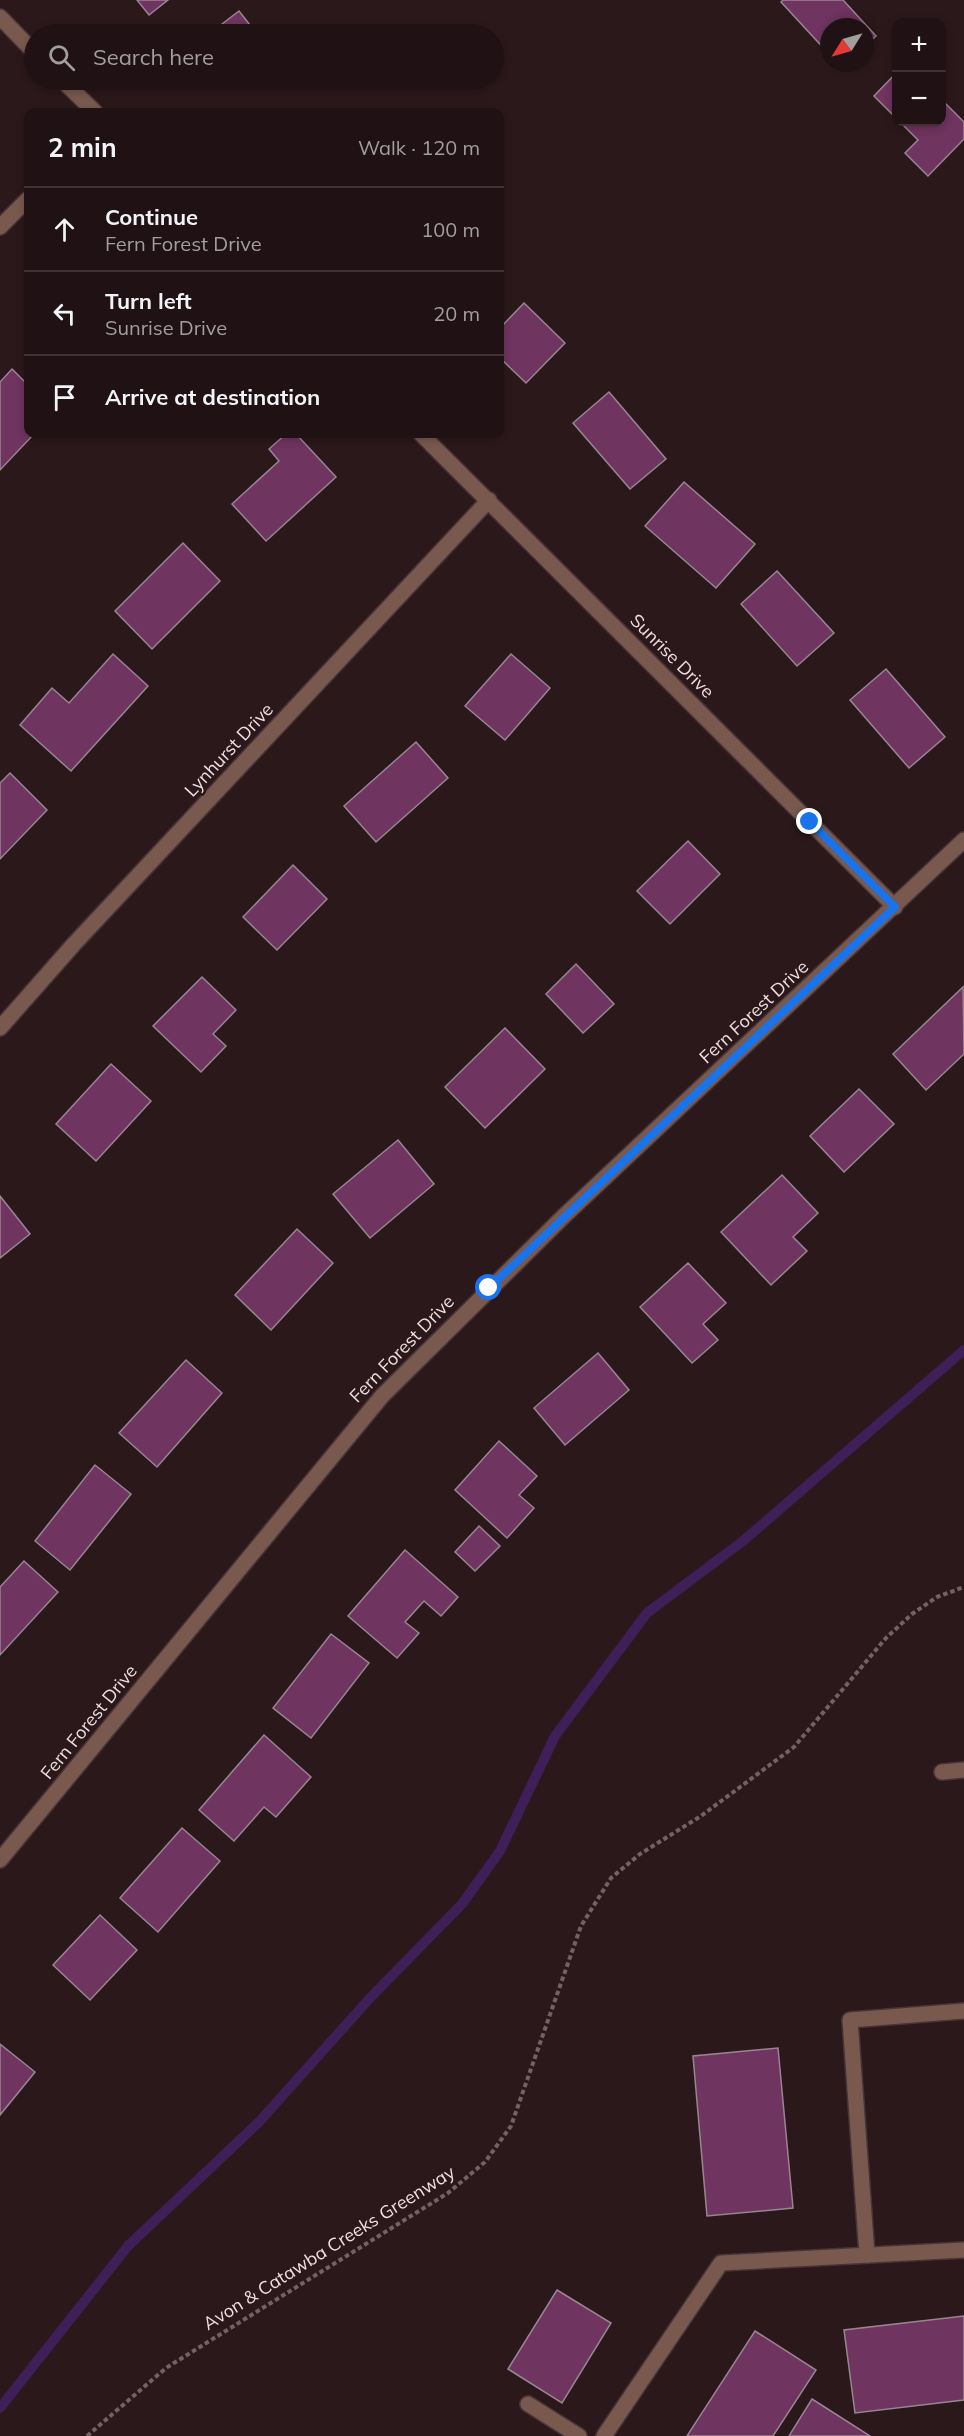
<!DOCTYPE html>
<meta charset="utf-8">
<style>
body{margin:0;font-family:Mulish,sans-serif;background:#281b1d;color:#f1f3f6}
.controls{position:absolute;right:18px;top:18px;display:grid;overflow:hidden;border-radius:12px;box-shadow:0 3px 9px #0003}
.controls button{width:54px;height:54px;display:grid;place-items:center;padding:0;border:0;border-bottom:2px solid #3d3234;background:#201214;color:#f1f3f6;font:30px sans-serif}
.compass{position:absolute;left:820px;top:18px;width:54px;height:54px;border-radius:50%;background:#201214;box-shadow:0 3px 9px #0003;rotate:233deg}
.stop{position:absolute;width:18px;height:18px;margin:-14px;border:4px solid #1a73e8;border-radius:50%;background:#fff}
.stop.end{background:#1a73e8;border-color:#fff;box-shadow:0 2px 6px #0008}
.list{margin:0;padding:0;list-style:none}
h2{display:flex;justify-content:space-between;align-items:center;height:78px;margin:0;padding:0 24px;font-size:26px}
h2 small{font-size:20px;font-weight:400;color:#a29ea0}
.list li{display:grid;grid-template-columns:39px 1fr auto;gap:18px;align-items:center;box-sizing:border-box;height:84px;padding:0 24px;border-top:2px solid #3d3234}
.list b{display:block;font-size:22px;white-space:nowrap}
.list p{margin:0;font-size:20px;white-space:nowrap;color:#a29ea0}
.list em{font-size:20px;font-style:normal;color:#a29ea0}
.icon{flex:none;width:33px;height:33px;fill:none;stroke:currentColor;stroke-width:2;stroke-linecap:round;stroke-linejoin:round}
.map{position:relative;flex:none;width:964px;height:2436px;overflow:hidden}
.search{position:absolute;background:#201214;box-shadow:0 3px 9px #0003;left:24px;top:24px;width:480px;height:66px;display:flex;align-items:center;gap:15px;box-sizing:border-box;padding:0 21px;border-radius:33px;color:#a29ea0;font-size:22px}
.panel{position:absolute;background:#201214;box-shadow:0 3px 9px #0003;left:24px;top:108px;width:480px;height:330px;border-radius:12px}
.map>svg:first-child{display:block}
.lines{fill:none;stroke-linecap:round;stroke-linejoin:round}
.stream{stroke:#3e1f57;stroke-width:10}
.building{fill:#6f345f;stroke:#998592;stroke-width:1.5}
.minor-casing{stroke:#463437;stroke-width:18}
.path{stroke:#736265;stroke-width:4;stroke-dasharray:4.5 3;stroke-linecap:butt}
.minor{stroke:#79594e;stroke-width:15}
.route{stroke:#1a73e8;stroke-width:8}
.labels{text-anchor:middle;stroke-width:5;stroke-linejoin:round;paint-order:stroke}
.street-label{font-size:18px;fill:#eee0e2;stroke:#2b181b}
</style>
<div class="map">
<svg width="964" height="2436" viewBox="0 0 964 2436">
<rect width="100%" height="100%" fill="#2b181b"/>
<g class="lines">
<polyline class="stream" points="0,2408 128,2246 259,2122 370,1998 462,1904 500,1851 555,1736 647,1613 743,1541 964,1350"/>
</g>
<g class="building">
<polygon points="137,0 168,0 149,15"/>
<polygon points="783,0 843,0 876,36 865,46 865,27 829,27 829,54 781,2"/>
<polygon points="239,11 257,34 209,34"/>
<polygon points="896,73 896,118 874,96"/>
<polygon points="226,80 244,80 233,89"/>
<polygon points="942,100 964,122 964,139 928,176 905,153 918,140 900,122 942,122"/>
<polygon points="524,303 565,343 526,383 500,358 500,328"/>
<polygon points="12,369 28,385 28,434 34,434 0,470 0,382"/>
<polygon points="609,392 666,459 630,489 573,423"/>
<polygon points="286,434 296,434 336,477 266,541 232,504 279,461 269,449"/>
<polygon points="684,482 755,544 716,588 645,526"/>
<polygon points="183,543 220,581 152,649 115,611"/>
<polygon points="777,571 834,633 797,666 741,604"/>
<polygon points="113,654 148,686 71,771 20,725 52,688 69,703"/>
<polygon points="511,654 550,688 505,740 465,706"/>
<polygon points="886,669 945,737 909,768 850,700"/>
<polygon points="416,742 448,778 376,842 344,806"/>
<polygon points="10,773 47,810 0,859 0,783"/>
<polygon points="688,841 720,874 670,924 637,891"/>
<polygon points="293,865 327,899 277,950 243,917"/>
<polygon points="576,964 614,1004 583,1033 546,994"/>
<polygon points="202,977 236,1010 213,1034 226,1046 201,1072 153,1026"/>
<polygon points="963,987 964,1054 926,1090 893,1054"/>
<polygon points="505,1028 545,1069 485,1128 445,1087"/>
<polygon points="111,1064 151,1101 96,1161 56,1124"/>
<polygon points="859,1089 894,1124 844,1172 810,1136"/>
<polygon points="398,1140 434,1184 370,1238 333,1194"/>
<polygon points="782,1175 818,1213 793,1237 807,1251 771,1285 721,1232"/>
<polygon points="0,1196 30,1234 0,1258"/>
<polygon points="297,1229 333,1263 271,1330 235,1295"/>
<polygon points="688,1263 726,1303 703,1324 718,1340 692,1363 640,1307"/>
<polygon points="598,1353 629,1390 565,1445 534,1408"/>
<polygon points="186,1360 222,1393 157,1467 119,1433"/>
<polygon points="499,1441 537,1476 519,1495 534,1508 507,1538 455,1490"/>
<polygon points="95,1465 131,1494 70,1570 35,1541"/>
<polygon points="479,1526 500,1546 475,1571 455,1552"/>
<polygon points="405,1550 458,1597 441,1616 424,1601 405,1622 419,1633 397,1658 348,1616"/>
<polygon points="24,1561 58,1592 0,1655 0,1587"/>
<polygon points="331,1634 369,1663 311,1738 273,1708"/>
<polygon points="264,1735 311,1777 276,1817 264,1807 234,1841 199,1810"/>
<polygon points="182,1828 220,1861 158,1932 120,1898"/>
<polygon points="100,1915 137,1950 90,2000 53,1965"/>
<polygon points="0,2044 35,2072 0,2115"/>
<polygon points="778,2048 793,2208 707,2216 693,2056"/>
<polygon points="557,2290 611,2323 562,2403 508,2369"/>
<polygon points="964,2316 964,2400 855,2413 844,2330"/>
<polygon points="755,2331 816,2370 773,2436 687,2436"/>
<polygon points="812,2399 870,2436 789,2436"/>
</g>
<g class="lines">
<defs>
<g id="minor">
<polyline points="0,17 34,52"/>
<polyline points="62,80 95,112"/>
<polyline points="0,227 28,199"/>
<polyline points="421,434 895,907"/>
<polyline points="0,1028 74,944 489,500"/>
<polyline points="942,1772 964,1770"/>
<polyline points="0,1860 382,1396 564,1216 964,840"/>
<polyline points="867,2255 850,2020 964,2011"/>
<polyline points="528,2404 579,2436"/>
<polyline points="604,2436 721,2263 964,2250"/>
</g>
</defs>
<use href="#minor" class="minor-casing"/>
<polyline class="path" points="87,2436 166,2368 448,2193 485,2162 511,2126 581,1926 611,1878 640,1854 701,1816 794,1747 886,1638 912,1614 937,1597 964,1587"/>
<use href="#minor" class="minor"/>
</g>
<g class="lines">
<polyline class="route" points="489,1288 895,907 810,822"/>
</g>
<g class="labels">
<g class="street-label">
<text transform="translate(672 656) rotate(45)" y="6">Sunrise Drive</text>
<text transform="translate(229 750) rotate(-47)" y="6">Lynhurst Drive</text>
<text transform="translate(754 1012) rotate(-43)" y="6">Fern Forest Drive</text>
<text transform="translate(402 1349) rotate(-46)" y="6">Fern Forest Drive</text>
<text transform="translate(89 1722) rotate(-51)" y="6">Fern Forest Drive</text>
<text transform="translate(329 2248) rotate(-32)" y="6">Avon &amp; Catawba Creeks Greenway</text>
</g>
</g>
</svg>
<div class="controls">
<button>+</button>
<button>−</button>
</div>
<svg class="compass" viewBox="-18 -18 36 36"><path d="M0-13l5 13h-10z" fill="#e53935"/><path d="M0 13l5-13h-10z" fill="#a29ea0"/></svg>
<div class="stop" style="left:489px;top:1288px"></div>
<div class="stop end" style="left:810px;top:822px"></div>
<div class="search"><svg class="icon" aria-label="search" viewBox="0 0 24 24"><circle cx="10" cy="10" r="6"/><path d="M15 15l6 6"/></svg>Search here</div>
<section class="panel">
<h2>2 min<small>Walk · 120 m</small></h2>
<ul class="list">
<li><svg class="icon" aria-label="ahead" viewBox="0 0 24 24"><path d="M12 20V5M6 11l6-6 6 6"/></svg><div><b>Continue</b><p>Fern Forest Drive</p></div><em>100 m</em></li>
<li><svg class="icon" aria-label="left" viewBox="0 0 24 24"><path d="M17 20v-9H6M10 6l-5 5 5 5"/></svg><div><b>Turn left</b><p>Sunrise Drive</p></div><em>20 m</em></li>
<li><svg class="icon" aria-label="arrive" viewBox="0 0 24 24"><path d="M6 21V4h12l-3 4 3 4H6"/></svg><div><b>Arrive at destination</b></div></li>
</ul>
</section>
</div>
